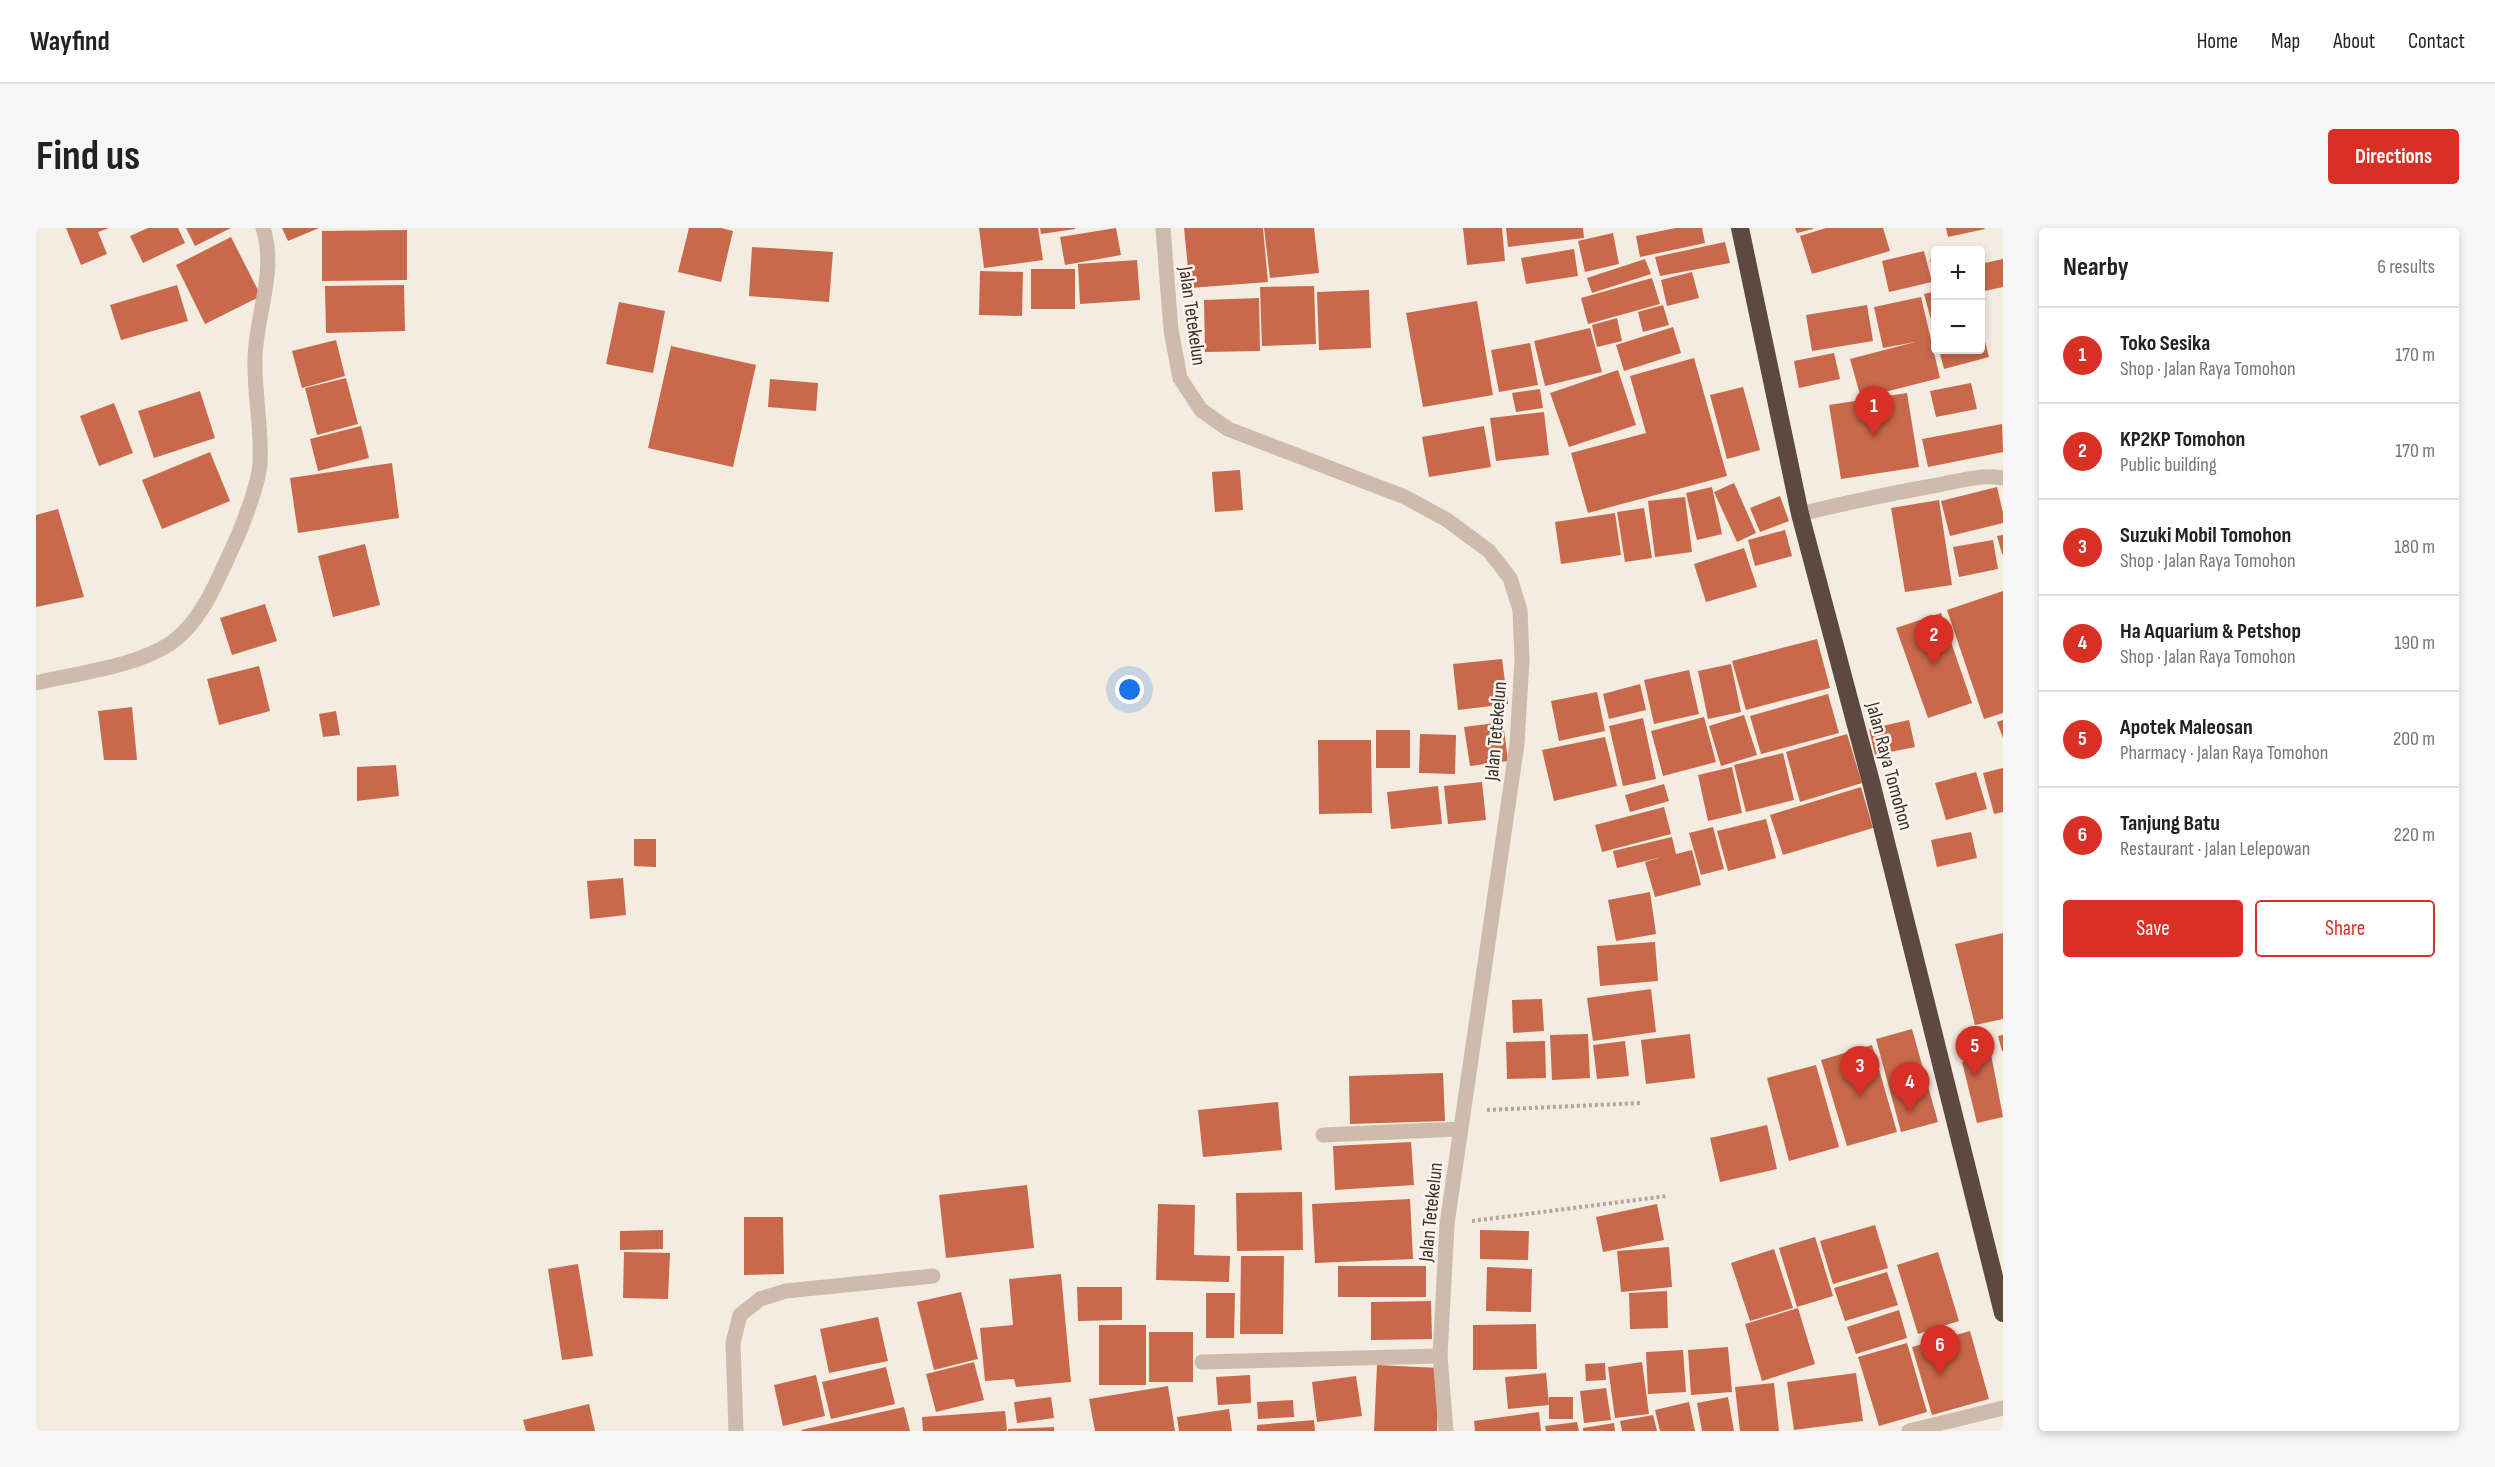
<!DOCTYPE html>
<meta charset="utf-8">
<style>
body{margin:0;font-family:"Sofia Sans Condensed",sans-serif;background:#f6f6f6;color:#222}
.controls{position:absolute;right:18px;top:18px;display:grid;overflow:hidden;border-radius:6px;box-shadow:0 3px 9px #0003}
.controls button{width:54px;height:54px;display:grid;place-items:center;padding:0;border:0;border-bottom:2px solid #e0e0e0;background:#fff;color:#222;font:30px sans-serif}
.you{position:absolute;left:1094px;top:462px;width:21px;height:21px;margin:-15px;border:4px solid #fff;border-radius:50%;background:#1a73e8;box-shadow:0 0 0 9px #1a73e833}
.badge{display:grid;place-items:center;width:39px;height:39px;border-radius:50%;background:#d93025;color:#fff;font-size:20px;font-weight:700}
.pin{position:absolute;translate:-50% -50px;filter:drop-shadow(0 2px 3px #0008)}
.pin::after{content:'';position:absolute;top:32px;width:21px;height:18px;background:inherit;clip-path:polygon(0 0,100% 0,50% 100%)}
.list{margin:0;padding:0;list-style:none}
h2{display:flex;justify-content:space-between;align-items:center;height:78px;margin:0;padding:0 24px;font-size:26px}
h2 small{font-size:20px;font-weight:400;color:#767676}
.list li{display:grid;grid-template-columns:39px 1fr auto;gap:18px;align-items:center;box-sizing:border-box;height:96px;padding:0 24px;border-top:2px solid #e0e0e0}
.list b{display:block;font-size:22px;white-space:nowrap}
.list p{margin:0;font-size:20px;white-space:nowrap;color:#767676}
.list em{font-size:20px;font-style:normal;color:#767676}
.actions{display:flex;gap:12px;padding:18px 24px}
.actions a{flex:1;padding:14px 0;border:2px solid #d93025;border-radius:6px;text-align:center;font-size:21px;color:#d93025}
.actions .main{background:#d93025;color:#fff}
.map{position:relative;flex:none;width:1967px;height:1203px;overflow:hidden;border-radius:6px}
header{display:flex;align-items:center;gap:36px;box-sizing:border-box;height:84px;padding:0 30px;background:#fff;border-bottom:2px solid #e0e0e0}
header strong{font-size:28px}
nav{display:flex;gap:33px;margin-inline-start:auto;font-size:21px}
.intro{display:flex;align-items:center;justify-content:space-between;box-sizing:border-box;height:144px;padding:0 36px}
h1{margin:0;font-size:42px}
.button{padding:15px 27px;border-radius:6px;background:#d93025;color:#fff;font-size:21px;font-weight:700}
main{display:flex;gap:36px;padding:0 36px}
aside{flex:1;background:#fff;border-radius:6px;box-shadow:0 3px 9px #0003}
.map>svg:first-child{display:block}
.building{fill:#c8694b}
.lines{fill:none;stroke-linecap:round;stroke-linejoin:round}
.path{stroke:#b9a596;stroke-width:4;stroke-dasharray:3 3;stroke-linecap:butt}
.minor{stroke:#cdbbac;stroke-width:15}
.highway{stroke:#5c4a42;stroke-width:18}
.labels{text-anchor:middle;stroke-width:5;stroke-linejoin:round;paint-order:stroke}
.street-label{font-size:20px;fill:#3b302b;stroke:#fbf5ee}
</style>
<header>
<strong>Wayfind</strong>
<nav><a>Home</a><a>Map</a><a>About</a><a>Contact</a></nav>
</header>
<div class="intro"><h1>Find us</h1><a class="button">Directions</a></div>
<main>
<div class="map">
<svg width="1967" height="1203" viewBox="0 0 1967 1203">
<rect width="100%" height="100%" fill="#f4ebe1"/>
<g class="building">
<polygon points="30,0 73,0 62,4 71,26 45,37"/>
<polygon points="112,0 142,0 149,15 107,35 94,8"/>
<polygon points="150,0 195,0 159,18"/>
<polygon points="246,0 283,0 252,13"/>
<polygon points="653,0 685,0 697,3 685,54 642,44"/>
<polygon points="943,0 1002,0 1007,32 948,40"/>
<polygon points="1004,0 1039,0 1039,1 1005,6"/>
<polygon points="1080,0 1085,27 1029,37 1024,9"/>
<polygon points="1148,0 1227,0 1232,54 1154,60"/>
<polygon points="1228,0 1278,0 1283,45 1234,50"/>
<polygon points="1427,0 1466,0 1469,33 1431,37"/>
<polygon points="1470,0 1547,0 1548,10 1472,19"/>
<polygon points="1640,0 1666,0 1669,15 1604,29 1600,8"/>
<polygon points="1759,0 1777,0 1777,1 1761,5"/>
<polygon points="1790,0 1847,0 1854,23 1776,46 1764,8"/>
<polygon points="1910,0 1948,0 1949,1 1912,9"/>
<polygon points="371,2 371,52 286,53 286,3"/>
<polygon points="1577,5 1583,36 1549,44 1542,13"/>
<polygon points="195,9 225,68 169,96 140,37"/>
<polygon points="1689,14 1694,35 1624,48 1619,29"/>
<polygon points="716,19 797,24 793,74 713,68"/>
<polygon points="1538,21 1542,48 1490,56 1485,30"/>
<polygon points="1888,23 1896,54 1853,64 1846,33"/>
<polygon points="1900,30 1900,47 1899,47 1894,32"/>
<polygon points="1609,31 1615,46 1556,65 1551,50"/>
<polygon points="1967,31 1967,59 1944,64 1944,36"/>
<polygon points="1101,32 1104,72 1044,76 1042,36"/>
<rect x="995" y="41" width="44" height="40"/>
<polygon points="944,43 987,44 986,88 943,87"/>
<polygon points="1656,44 1663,70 1631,78 1625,52"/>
<polygon points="1616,50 1624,76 1552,96 1545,70"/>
<polygon points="141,57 152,93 85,112 74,77"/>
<polygon points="368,57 369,103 290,105 289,58"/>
<polygon points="1278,58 1280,116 1226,118 1224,59"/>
<polygon points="1333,62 1335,120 1283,122 1281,64"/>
<polygon points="1900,63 1900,106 1899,106 1888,66"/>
<polygon points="1885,69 1904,150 1825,170 1814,131 1879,114 1847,120 1838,79"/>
<polygon points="1223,70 1224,123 1169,124 1168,72"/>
<polygon points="1441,73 1457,167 1387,179 1370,85"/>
<polygon points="583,74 629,83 617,145 570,136"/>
<polygon points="1627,77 1633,97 1607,104 1602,84"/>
<polygon points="1831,77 1837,113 1776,123 1770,87"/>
<polygon points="1581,90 1586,113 1561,119 1556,97"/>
<polygon points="1945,98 1953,129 1908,141 1903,122 1944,122"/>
<polygon points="1637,99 1645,125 1588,143 1580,117"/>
<polygon points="1554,100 1566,144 1509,158 1498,113"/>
<polygon points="300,112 309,148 266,160 256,123"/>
<polygon points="1494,115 1502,157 1463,164 1455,122"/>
<polygon points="635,118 720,137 697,239 612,220"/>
<polygon points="1798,125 1804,151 1763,160 1758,133"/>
<polygon points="1658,130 1691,248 1552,285 1535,225 1610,205 1594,148"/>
<polygon points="1582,142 1600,197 1533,219 1514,165"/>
<polygon points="310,150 322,196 281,207 269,160"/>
<polygon points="734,151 782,155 780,183 732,179"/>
<polygon points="1935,155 1941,181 1900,189 1894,163"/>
<polygon points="1707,159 1724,222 1691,231 1674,167"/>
<polygon points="1504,161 1507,180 1480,184 1476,165"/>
<polygon points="164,163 179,210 118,230 102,183"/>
<polygon points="1871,165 1883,239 1805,251 1793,177"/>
<polygon points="78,175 97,225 63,238 44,188"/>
<polygon points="1508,184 1513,227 1460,233 1454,190"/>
<polygon points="1966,196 1967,224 1892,239 1886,211"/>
<polygon points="325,198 333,230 282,243 274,211"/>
<polygon points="1448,198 1455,239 1393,249 1386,209"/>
<polygon points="174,224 194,273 126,301 106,252"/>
<polygon points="356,235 363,290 262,305 254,250"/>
<polygon points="1204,242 1207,282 1179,284 1176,244"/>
<polygon points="1698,255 1720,305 1701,314 1678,264"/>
<polygon points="1676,259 1686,306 1661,312 1650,265"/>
<polygon points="1961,259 1967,285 1967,295 1914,308 1905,273"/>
<polygon points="1744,268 1753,293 1724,304 1714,280"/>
<polygon points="1649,269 1656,324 1619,329 1612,273"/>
<polygon points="1903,272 1916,357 1869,364 1855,280"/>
<polygon points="1608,280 1616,330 1589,334 1581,284"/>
<polygon points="22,281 48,369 0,379 0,287"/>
<polygon points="1579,285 1585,327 1525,336 1519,294"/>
<polygon points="1749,302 1756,328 1719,338 1712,312"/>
<polygon points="1967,307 1967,326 1966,326 1961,308"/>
<polygon points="1957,312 1962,341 1923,349 1917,319"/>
<polygon points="329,316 344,377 297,389 282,328"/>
<polygon points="1708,320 1721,359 1670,374 1658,336"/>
<polygon points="1967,363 1967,485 1948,491 1911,382"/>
<polygon points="229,376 241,413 196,427 184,390"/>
<polygon points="1905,385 1936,475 1892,490 1860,400"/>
<polygon points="1781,411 1794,460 1710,482 1696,433"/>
<polygon points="1466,431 1472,476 1422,482 1417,436"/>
<polygon points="1695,436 1705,484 1672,491 1662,443"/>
<polygon points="223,438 234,483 183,497 171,451"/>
<polygon points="1653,442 1663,486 1618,496 1608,452"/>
<polygon points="1604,456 1610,482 1573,491 1567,466"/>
<polygon points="1561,464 1569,503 1523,513 1515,473"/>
<polygon points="1792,466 1803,505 1725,526 1714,488"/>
<polygon points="96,479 101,532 68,532 62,483"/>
<polygon points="300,483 304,507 287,509 283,486"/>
<polygon points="1708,487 1721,527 1685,538 1673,498"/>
<polygon points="1668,489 1680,534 1627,548 1615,503"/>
<polygon points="1607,490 1620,551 1587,558 1573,498"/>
<polygon points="1873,492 1879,519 1839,527 1833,501"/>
<polygon points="1967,492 1967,510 1961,494"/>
<polygon points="1467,494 1472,533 1434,538 1428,499"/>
<rect x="1340" y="502" width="34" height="38"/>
<polygon points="1384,506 1420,507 1419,546 1383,545"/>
<polygon points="1811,506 1826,555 1764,574 1750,524"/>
<polygon points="1569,509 1581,558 1518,573 1506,522"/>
<polygon points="1282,512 1335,512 1336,585 1283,586"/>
<polygon points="1747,525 1758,572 1710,584 1698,537"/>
<polygon points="360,537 363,568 321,573 321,539"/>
<polygon points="1696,539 1706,585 1672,593 1662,547"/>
<polygon points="1967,540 1967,584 1958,586 1947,545"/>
<polygon points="1940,544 1951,581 1910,592 1899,555"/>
<polygon points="1446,554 1450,592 1412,596 1408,558"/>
<polygon points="1628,556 1633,573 1594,584 1589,567"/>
<polygon points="1402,558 1406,596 1355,601 1351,564"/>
<polygon points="1825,559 1837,600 1747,627 1734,587"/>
<polygon points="1628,579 1635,606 1566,624 1559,597"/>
<polygon points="1730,591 1740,630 1692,643 1681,603"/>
<polygon points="1677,599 1688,641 1665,647 1653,605"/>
<polygon points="1935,604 1941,630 1901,639 1895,612"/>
<polygon points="1636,609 1640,626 1656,622 1665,657 1619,669 1609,634 1626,629 1581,640 1577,623"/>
<polygon points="598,611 620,611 620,639 598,638"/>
<polygon points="587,650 590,687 554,691 551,653"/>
<polygon points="1614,664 1620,706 1580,713 1572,672"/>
<polygon points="1967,705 1967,791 1939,797 1919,716"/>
<polygon points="1619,714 1622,753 1564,758 1561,718"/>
<polygon points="1615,761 1620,804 1557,813 1551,770"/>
<polygon points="1506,771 1508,803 1477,805 1476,772"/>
<polygon points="1876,801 1902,894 1865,904 1840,811"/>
<polygon points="1552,806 1554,850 1516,852 1514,807"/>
<polygon points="1654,806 1659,850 1610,856 1605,812"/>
<polygon points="1967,807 1967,823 1966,823 1962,808"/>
<polygon points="1509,813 1510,850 1471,851 1470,814"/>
<polygon points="1589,813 1593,848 1561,851 1557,817"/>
<polygon points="1836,817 1861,904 1811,918 1785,832"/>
<polygon points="1955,826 1967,889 1941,895 1926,834"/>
<polygon points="1780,837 1803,919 1753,933 1731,850"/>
<polygon points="1407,845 1409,893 1314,896 1313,848"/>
<polygon points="1242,874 1246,922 1167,929 1162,882"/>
<polygon points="1731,897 1741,941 1684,954 1674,910"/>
<polygon points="1375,914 1378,957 1299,962 1297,918"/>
<polygon points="991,957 998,1020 910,1030 903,967"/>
<polygon points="1266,964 1267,1022 1201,1023 1200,965"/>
<polygon points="1374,971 1377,1031 1279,1035 1276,976"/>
<polygon points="1122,976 1159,977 1158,1027 1194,1028 1193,1054 1120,1052"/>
<polygon points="1621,976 1628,1012 1567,1024 1560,989"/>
<polygon points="708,989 747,989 748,1046 708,1047"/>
<polygon points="1839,997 1852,1040 1797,1056 1784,1013"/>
<polygon points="627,1002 627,1021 584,1022 584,1003"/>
<polygon points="1444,1002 1493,1003 1492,1032 1444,1031"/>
<polygon points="1779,1009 1797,1068 1761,1079 1743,1020"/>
<polygon points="1633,1019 1636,1059 1585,1064 1581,1023"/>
<polygon points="1738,1021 1757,1080 1714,1093 1695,1035"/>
<polygon points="588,1024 634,1025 632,1071 587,1070"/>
<polygon points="1902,1024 1923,1093 1882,1106 1861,1037"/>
<polygon points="1205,1028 1248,1028 1247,1106 1204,1106"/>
<polygon points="542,1036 557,1128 526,1132 512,1041"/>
<rect x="1302" y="1038" width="88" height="31"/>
<polygon points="1451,1039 1496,1041 1495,1084 1450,1083"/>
<polygon points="1851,1044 1862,1077 1809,1093 1798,1060"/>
<polygon points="1025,1046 1035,1154 980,1159 978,1151 949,1153 944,1100 977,1097 973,1051"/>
<polygon points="1041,1059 1086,1059 1086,1092 1042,1093"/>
<polygon points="1631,1063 1632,1100 1594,1101 1593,1065"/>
<polygon points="925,1064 942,1131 898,1142 881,1074"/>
<polygon points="1170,1065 1199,1065 1198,1110 1170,1110"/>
<polygon points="1395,1073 1396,1111 1335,1112 1335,1074"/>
<polygon points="1762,1080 1779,1136 1726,1153 1709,1096"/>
<polygon points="1863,1082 1871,1110 1820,1126 1811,1099"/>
<polygon points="842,1089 852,1133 793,1145 784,1101"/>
<polygon points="1500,1096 1501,1141 1437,1142 1437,1097"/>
<rect x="1063" y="1097" width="47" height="60"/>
<polygon points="1934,1103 1953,1171 1896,1187 1876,1119"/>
<rect x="1113" y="1104" width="44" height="50"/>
<polygon points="1871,1115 1891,1184 1843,1198 1822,1129"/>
<polygon points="1692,1119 1696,1164 1655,1167 1652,1122"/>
<polygon points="1647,1122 1650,1164 1612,1166 1610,1124"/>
<polygon points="938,1134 948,1172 900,1184 890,1146"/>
<polygon points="1606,1134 1613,1186 1579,1190 1572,1139"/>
<polygon points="1569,1135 1570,1152 1550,1153 1549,1136"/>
<polygon points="1341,1137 1403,1140 1401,1203 1338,1203"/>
<polygon points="850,1139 859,1176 795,1191 786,1154"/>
<polygon points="1510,1145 1513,1177 1472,1181 1469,1149"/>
<polygon points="1820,1145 1827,1193 1758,1202 1751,1154"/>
<polygon points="780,1147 789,1188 747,1198 738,1157"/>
<polygon points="1214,1147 1215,1175 1182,1177 1180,1149"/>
<polygon points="1320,1148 1326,1188 1281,1194 1276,1154"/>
<polygon points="1738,1155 1743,1203 1704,1203 1699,1159"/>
<polygon points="1132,1158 1139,1203 1059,1203 1053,1171"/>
<polygon points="1570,1160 1575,1192 1548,1195 1544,1163"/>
<polygon points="1015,1169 1018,1190 981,1195 978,1174"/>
<rect x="1513" y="1169" width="24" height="22"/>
<polygon points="1692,1169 1698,1203 1666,1203 1661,1175"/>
<polygon points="1257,1172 1258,1189 1222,1191 1221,1174"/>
<polygon points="1653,1174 1659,1203 1624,1203 1619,1182"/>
<polygon points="553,1176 559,1203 490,1203 487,1192"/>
<polygon points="868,1179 874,1203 766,1203 765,1202"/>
<polygon points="1193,1181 1196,1203 1143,1203 1141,1189"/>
<polygon points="969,1183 971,1203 887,1203 886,1189"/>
<polygon points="1503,1184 1505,1203 1439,1203 1438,1193"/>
<polygon points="1617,1187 1621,1203 1586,1203 1584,1193"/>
<polygon points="1278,1192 1279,1203 1221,1203 1221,1197"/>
<polygon points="1541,1194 1543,1203 1510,1203 1509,1198"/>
<polygon points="1578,1195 1579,1203 1547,1203 1547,1200"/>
<polygon points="1018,1199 1018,1203 972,1203 972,1201"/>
</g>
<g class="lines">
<g class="path">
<polyline points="1451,882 1605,875"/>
<polyline points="1436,993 1631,968"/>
</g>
<g class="minor">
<polyline points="1127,0 1135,102 1144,150 1165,182 1192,201 1369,269 1411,292 1453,323 1474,350 1484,382 1486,432 1481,516 1411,996 1404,1128 1410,1203"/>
<path d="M1764 286C1810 275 1856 265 1902 257 1923 253 1946 246 1967 250"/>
<path d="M0 455C41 445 100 439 135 415 164 395 180 356 194 325 204 305 223 256 224 235 226 200 218 165 219 130 220 86 241 44 227 0"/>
<polyline points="1287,907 1424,901"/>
<polyline points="1166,1134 1404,1128"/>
<polyline points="700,1203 697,1115 704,1087 724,1071 750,1063 897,1048"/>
<polyline points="1873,1203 1967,1180"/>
</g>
<polyline class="highway" points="1704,0 1764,286 1835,554 1967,1085"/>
</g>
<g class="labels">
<g class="street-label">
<text transform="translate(1157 88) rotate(82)" y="7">Jalan Tetekelun</text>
<text transform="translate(1459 503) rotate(-85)" y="7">Jalan Tetekelun</text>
<text transform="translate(1854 538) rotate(75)" y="7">Jalan Raya Tomohon</text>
<text transform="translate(1394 984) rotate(-84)" y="7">Jalan Tetekelun</text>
</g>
</g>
</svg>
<div class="controls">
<button>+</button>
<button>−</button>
</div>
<div class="you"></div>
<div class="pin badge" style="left:1838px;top:208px">1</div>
<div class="pin badge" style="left:1898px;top:437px">2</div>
<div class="pin badge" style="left:1824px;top:868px">3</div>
<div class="pin badge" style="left:1874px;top:884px">4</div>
<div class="pin badge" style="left:1939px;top:848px">5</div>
<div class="pin badge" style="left:1904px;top:1147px">6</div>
</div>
<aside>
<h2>Nearby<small>6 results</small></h2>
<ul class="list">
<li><span class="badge">1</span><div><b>Toko Sesika</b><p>Shop · Jalan Raya Tomohon</p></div><em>170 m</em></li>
<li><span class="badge">2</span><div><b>KP2KP Tomohon</b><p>Public building</p></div><em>170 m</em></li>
<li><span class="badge">3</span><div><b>Suzuki Mobil Tomohon</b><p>Shop · Jalan Raya Tomohon</p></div><em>180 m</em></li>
<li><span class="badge">4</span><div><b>Ha Aquarium &amp; Petshop</b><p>Shop · Jalan Raya Tomohon</p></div><em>190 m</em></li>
<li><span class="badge">5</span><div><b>Apotek Maleosan</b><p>Pharmacy · Jalan Raya Tomohon</p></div><em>200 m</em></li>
<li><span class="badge">6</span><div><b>Tanjung Batu</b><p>Restaurant · Jalan Lelepowan</p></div><em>220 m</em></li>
</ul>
<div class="actions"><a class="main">Save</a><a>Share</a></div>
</aside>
</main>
